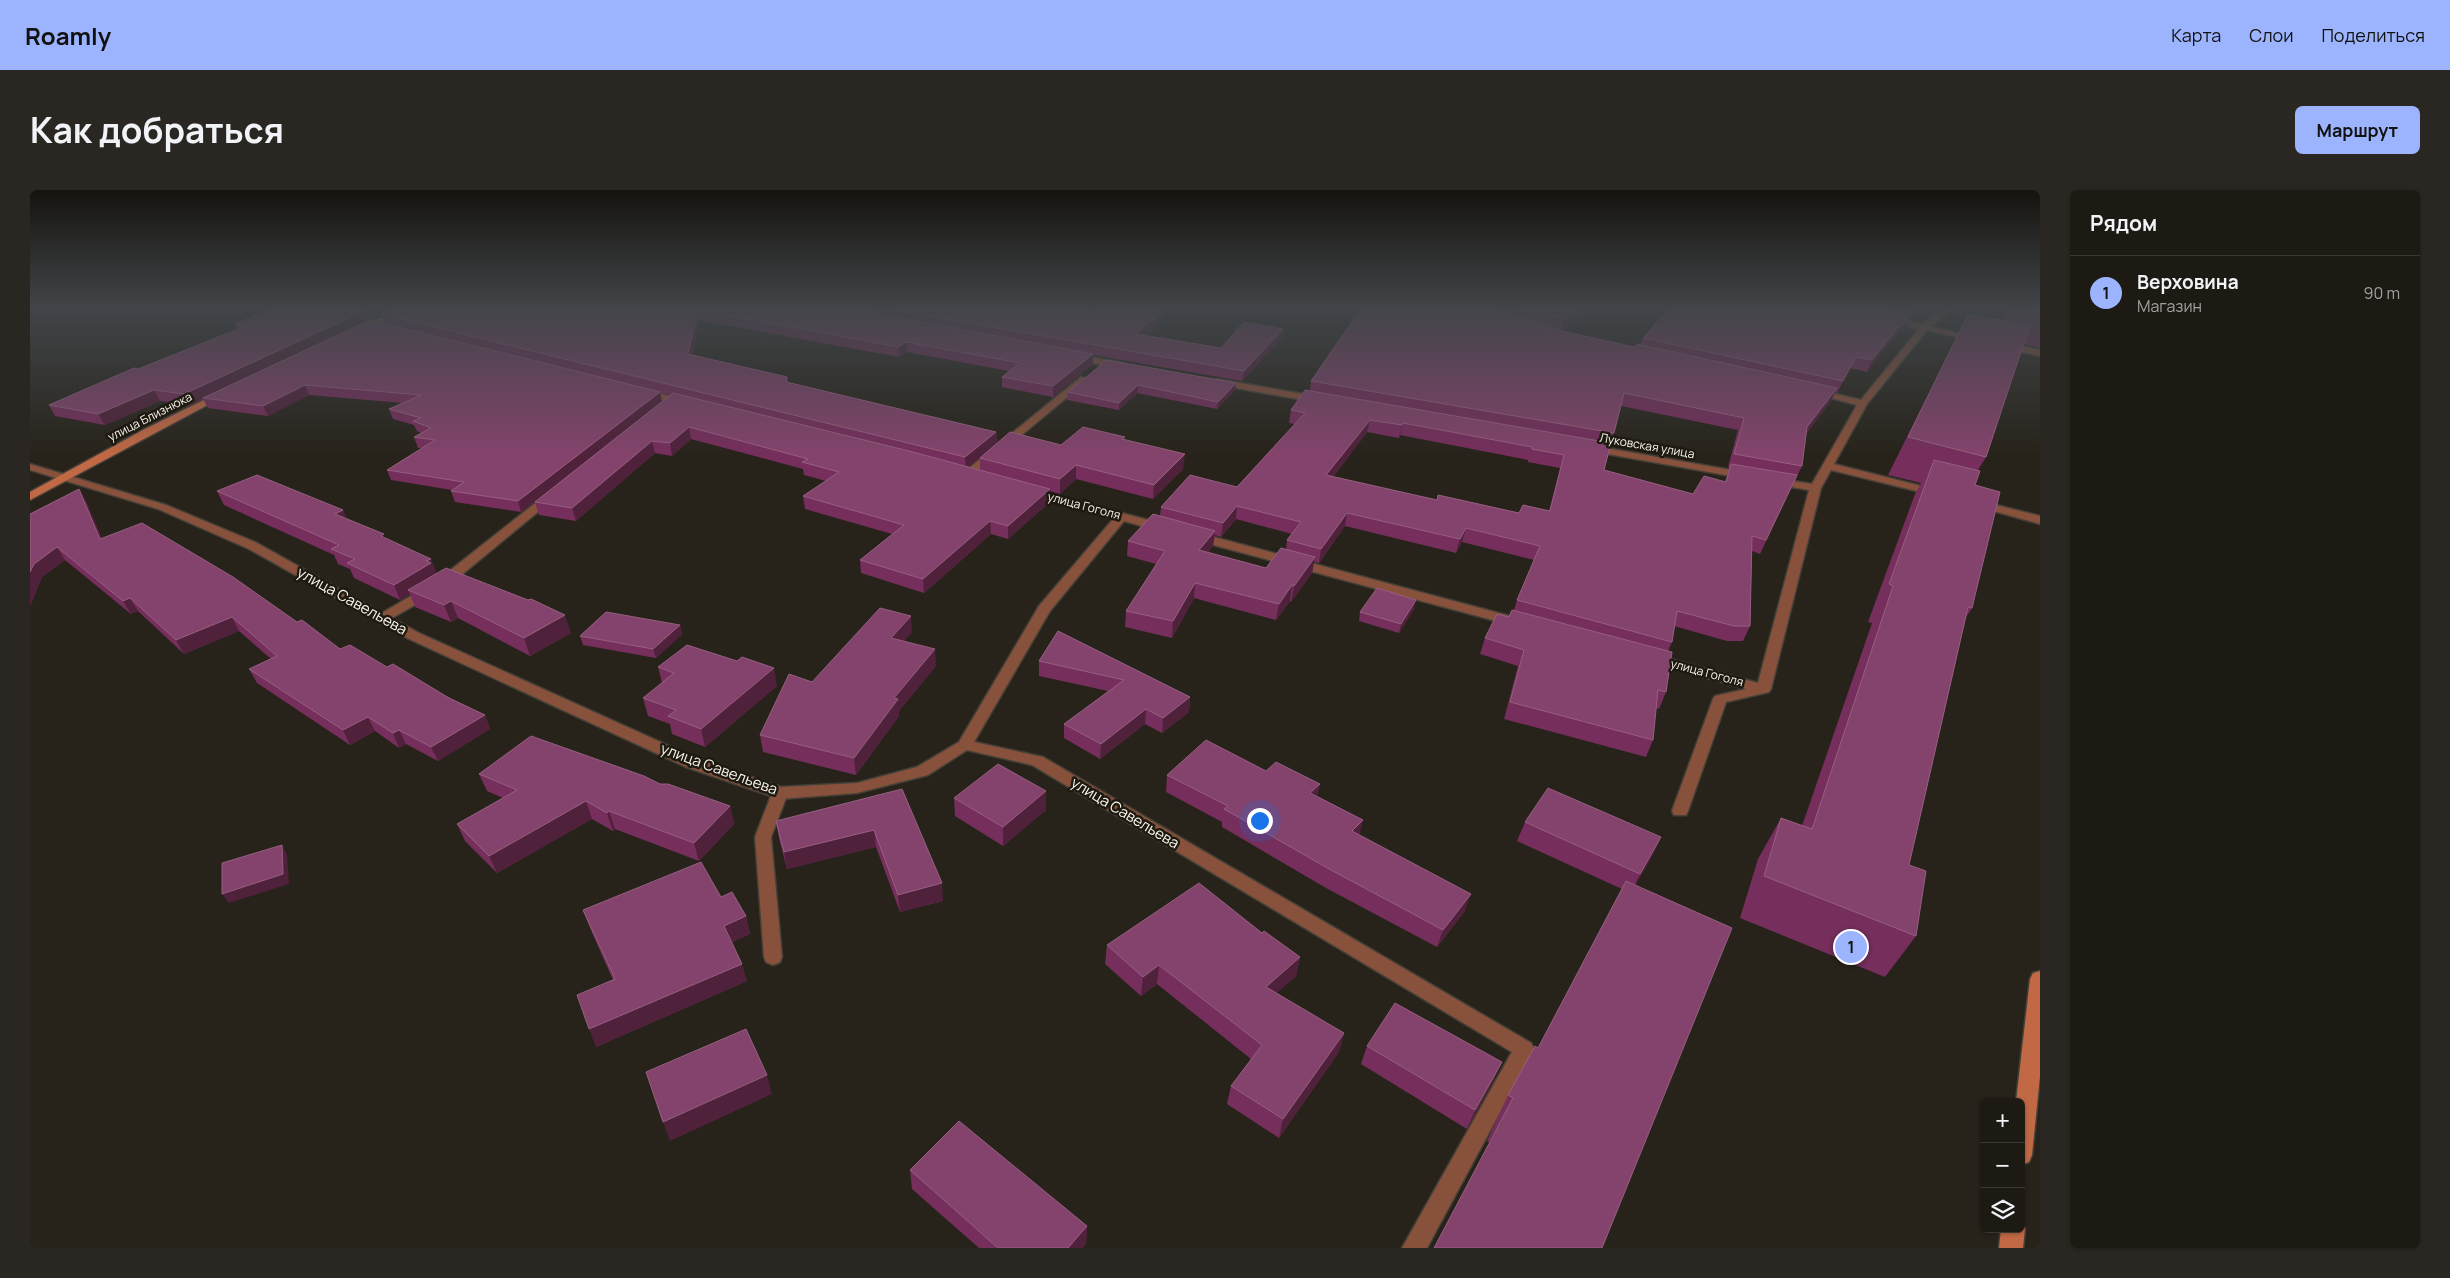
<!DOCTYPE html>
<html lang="ru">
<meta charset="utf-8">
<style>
body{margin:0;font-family:Manrope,sans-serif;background:#2a2722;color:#f1f3f6}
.controls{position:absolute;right:15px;bottom:15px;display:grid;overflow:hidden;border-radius:8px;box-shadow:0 1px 4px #0004}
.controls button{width:45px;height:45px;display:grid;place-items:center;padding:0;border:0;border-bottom:1px solid #3b3834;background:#1d1a14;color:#f1f3f6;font:25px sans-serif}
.you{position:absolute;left:1229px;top:630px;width:18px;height:18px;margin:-12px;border:4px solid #fff;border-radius:50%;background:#1a73e8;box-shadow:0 0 0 8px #1a73e833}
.badge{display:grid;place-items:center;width:32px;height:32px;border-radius:50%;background:#9cb4fd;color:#111;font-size:16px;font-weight:700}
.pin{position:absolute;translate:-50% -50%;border:2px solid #fff;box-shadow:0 1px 5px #0006}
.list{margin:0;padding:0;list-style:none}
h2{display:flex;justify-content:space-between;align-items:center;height:65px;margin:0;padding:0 20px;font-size:21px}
h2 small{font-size:16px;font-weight:400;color:#a0a1a0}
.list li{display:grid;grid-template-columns:32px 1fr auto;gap:15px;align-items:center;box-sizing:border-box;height:75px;padding:0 20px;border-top:1px solid #3b3834}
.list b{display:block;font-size:19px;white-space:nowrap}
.list p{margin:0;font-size:16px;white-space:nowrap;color:#a0a1a0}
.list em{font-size:16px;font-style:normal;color:#a0a1a0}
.icon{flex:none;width:28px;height:28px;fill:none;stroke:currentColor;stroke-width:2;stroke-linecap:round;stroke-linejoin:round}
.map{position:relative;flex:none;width:2010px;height:1058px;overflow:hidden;border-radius:8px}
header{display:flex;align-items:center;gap:30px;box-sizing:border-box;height:70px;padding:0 25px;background:#9cb4fd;color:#111}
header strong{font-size:24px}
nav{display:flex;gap:28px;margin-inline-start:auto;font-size:18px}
.intro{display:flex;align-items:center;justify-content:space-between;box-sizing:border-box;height:120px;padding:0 30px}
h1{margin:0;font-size:35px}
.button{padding:12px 22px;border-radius:8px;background:#9cb4fd;color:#111;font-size:18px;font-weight:700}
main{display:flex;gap:30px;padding:0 30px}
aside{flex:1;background:#1d1a14;border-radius:8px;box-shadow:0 1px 4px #0004}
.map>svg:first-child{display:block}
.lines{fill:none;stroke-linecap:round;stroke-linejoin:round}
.lane-casing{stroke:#444038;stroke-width:3}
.street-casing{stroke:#444038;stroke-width:3}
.secondary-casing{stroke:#444038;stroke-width:3}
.lane{fill:#88513b;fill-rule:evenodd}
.street{fill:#88513b;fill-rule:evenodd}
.secondary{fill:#c16844;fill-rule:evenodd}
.wall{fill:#762e5c;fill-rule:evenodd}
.shaded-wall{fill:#50213b}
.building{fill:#84436c;stroke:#965f80;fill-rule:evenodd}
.labels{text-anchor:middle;stroke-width:5;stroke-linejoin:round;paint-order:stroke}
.far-street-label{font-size:12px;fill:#f7f4ed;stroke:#1e1a10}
.street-label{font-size:15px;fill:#f7f4ed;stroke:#1e1a10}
</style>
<header>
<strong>Roamly</strong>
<nav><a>Карта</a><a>Слои</a><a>Поделиться</a></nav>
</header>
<div class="intro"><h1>Как добраться</h1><a class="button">Маршрут</a></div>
<main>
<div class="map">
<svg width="2010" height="1058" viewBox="0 0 2010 1058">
<rect width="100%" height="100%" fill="#27231a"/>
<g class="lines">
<defs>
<g id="lane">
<polygon points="1914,117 1924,117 1898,139 1892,139 1892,135"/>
<polygon points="750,597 756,599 758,603 741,647 752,767 750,772 743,775 736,772 734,767 725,647 742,603 744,599"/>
<polygon points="1494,850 1501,853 1504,859 1397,1058 1372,1058 1487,853"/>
</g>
<g id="street">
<polygon points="1861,127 1952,149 1948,152 1897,140 1837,214 1804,274 1911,301 1913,303 1907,306 1801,280 1791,298 1741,499 1739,502 1696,512 1658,621 1656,625 1644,625 1642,621 1683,509 1685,506 1716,499 1616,471 1614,468 1621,464 1728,493 1779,300 1743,294 1737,291 1743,288 1782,294 1827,215 1779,202 1784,199 1831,210 1889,139 1858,132 1857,130"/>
<polygon points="1973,152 2010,160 2010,166 1970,157 1970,153"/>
<polygon points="1044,164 1093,173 1098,176 1093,179 1041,169 1039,167"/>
<polygon points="1051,187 1059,189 941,287 933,287 933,283"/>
<polygon points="1187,189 1290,207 1295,210 1290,213 1184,194 1182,192"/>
<polygon points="611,199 660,211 662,213 657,216 608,204 608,200"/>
<polygon points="1559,255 1718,283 1723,286 1718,289 1555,260 1554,258"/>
<polygon points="0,274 136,315 227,353 352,423 408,390 518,303 526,303 526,307 418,396 362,428 389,443 668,569 751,597 827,593 887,577 929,552 1009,416 1084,328 997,304 997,300 1005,300 1137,335 1139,338 1133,342 1094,331 1020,421 944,552 1013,567 1501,853 1504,859 1501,865 1494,868 1487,865 1002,575 937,560 898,585 827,603 750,609 744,607 656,577 379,449 219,359 128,319 0,280"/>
<polygon points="1946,310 2010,326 2010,334 1942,315 1940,313"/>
<polygon points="1165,342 1491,429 1493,432 1491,435 1481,435 1161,349 1159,346 1161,343"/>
</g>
<g id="secondary">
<polygon points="373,117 385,117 334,142 327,140"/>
<polygon points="190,202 198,204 0,310 0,302 113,240"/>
<polygon points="2010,781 2010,886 2002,965 1999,972 1991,975 1991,912 1986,912 2000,789 2003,783"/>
<polygon points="1991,1031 1995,1039 1993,1058 1969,1058 1971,1039 1991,1039"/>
</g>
</defs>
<use href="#lane" class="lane-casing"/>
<use href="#street" class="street-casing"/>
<use href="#secondary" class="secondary-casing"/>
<use href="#lane" class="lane"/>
<use href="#street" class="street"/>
<use href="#secondary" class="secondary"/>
</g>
<g class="wall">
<path d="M248 117H989L1001 119 1064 120 1134 128 1115 146 1191 158 1253 139 1252 149 1212 191 1063 165V174L1023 207 972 197V187L979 181 877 162 869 167 669 130 662 165 757 187 758 192 966 242 967 253 938 277 950 280V268L1031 255 1095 250 1153 279 1123 309 1046 289 1030 304 1020 301V312L978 349 961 344 894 403 831 383 830 370 862 344 775 319 773 306 796 291 774 285 773 279 661 249 642 266 625 263 546 331 509 325 505 312 640 205 630 203 632 212 491 322 425 312 421 301 422 300 361 290 357 280 392 258H388L384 247 391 243 387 241 384 235 363 229 359 219 373 213 279 205 238 226 178 218 173 209 159 215 130 211 75 235 25 226 19 215 207 140 205 134ZM351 125 354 133 341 130Z"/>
<path d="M1332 117H1568L1530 141 1604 157 1610 155 1613 148 1640 117H1892L1878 129 1874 128 1880 130 1875 140 1862 149 1837 182 1820 178 1807 203 1805 202 1801 211 1776 244 1772 276 1730 364 1722 361 1720 436 1713 451H1697L1644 436 1642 452 1638 461 1636 502 1629 519 1626 518 1623 550 1616 567 1474 529 1488 476 1450 464 1455 448 1479 427 1484 420 1487 410 1504 370 1432 352 1426 363 1315 336 1289 373 1284 372 1282 383 1261 412 1260 411 1246 430 1164 408 1142 448 1095 437 1096 421 1126 374 1097 366 1098 351 1130 326 1131 317 1207 297 1265 234 1259 233 1261 220 1280 201 1281 191ZM1591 216 1708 240 1698 277 1700 278 1695 291 1663 304 1574 280 1581 253ZM1337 242 1369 248 1370 245 1498 270V272L1530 278 1519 321 1489 323 1407 310 1303 287ZM1206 329 1262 344 1257 350 1256 360 1236 378 1178 362 1183 356 1185 345 1191 347Z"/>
<polygon points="1977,117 2010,117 2010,158 1993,154 1956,267 1948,280 1945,295 1942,418 1936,427 1879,675 1886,746 1855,787 1710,728 1728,669 1751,628 1772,636 1842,433 1838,432 1885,304 1891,293 1858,285 1938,124 1972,130"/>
<polygon points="1077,170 1205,200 1187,219 1107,203 1089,220 1037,210 1038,202"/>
<polygon points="187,301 313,320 316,328 356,349 406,383 541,443 500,466 428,428 421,432 385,417 380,404 370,410 324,388 320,379 308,374 304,365 194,315"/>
<polygon points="56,311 72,349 267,432 310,459 357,477 455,525 460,539 408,571 376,554 369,558 345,541 320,555 227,493 219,479 241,469 209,441 154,464 108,421 101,424 35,370 12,387 0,416 0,324"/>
<polygon points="1384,419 1369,443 1329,431 1330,422"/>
<polygon points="650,435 652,444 626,468 553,455 550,446"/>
<polygon points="1028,441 1160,507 1159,522 1132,543 1115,534 1070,569 1034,548 1034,534 1078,501 1009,486 1009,471"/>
<polygon points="882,442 874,451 906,476 869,521 869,526 826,585 733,562 730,545 782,492"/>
<polygon points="628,477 747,496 675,557 642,544 640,534 618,526 613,508 632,493"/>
<polygon points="1236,581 1290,594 1287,606 1333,630 1329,645 1435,721 1407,757 1296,698 1192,637 1192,632 1136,602 1137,585"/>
<polygon points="449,584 630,594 700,616 704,634 669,671 585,639 583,641 562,629 467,683 435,651 427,634 473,608 457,601"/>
<polygon points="872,599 913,711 870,722 846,657 757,679 749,648 746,631"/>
<polygon points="924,608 1016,620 973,656 925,626"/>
<polygon points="1495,632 1631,647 1622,666 1459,952 1457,951 1478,905 1508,858 1592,699 1487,651"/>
<polygon points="691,707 716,726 720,744 702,752 717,791 566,857 583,790 560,738 553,720"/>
<polygon points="1232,743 1270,767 1266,786 1246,803 1314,843 1309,862 1249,948 1197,914 1201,896 1221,869 1127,794 1111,806 1075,774 1077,755"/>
<polygon points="1337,856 1472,872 1463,891 1437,939 1331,874"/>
<polygon points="880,980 1057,1036 1056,1054 1052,1058 949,1058 882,999"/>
</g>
<g class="shaded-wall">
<polygon points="343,117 368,117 351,124 351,125 159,215 154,204"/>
<polygon points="1553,117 1568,117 1530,141 1534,129"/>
<polygon points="1885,117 1892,117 1878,129 1883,118"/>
<polygon points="1135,119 1134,128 1105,154 1106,144"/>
<polygon points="668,120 669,130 660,174 658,164"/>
<polygon points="1880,130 1875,140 1862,149 1837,182 1842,170 1867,139"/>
<polygon points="1253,139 1252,149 1212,191 1214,181"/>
<polygon points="876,152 877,162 869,167 868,157"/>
<polygon points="1063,164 1063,174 1023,207 1023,196"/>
<polygon points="1206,193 1205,200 1187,219 1188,212"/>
<polygon points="275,195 279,205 238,226 233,216"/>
<polygon points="1108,195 1107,203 1089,220 1089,213"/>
<polygon points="1807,198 1801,211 1771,250 1777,237"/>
<polygon points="124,200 130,211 75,235 68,224"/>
<polygon points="630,202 632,212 491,322 488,311"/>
<polygon points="1340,230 1337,242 1294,298 1296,285"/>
<polygon points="1373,233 1370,245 1369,248 1372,235"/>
<polygon points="659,237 661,249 642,266 640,253"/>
<polygon points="966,242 967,253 936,279 935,267"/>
<polygon points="622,251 625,263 546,331 542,318"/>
<polygon points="1155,264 1153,279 1123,309 1124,295"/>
<polygon points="1046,275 1046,289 1030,304 1030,289"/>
<polygon points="49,299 56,311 78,362 70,349"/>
<polygon points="1020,299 1020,312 978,349 978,336"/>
<polygon points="1207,316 1206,329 1191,347 1193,333"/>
<polygon points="313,320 319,335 305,324"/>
<polygon points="1317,323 1315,336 1289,373 1291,359"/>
<polygon points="960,331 961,344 894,403 893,389"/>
<polygon points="1436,338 1432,352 1426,363 1430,349"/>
<polygon points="1185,341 1183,356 1167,375 1169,360"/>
<polygon points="27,357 35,370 12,387 0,416 0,382 4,374"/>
<polygon points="1285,367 1282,383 1261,412 1264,396"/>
<polygon points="401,369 407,384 378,400 380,404 370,410 364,395 396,371"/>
<polygon points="1165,393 1164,408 1142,448 1143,431"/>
<polygon points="1262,395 1260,411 1246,430 1249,414"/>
<polygon points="100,408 108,421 101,424 93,411"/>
<polygon points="1386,410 1384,419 1369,443 1371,434"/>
<polygon points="421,411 428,428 421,432 414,415"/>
<polygon points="535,425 541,443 500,466 494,448"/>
<polygon points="881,426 882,442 863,465 861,448"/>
<polygon points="202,427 209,441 154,464 146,450"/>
<polygon points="650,435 652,444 626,468 623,459"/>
<polygon points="905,459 906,476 869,521 869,526 826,585 824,568 864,508"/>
<polygon points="744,478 747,496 675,557 671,539"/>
<polygon points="1160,507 1159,522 1132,543 1133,528"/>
<polygon points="1116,519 1115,534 1070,569 1071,554"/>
<polygon points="455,525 460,539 408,571 401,557"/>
<polygon points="338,527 345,541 320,555 313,540"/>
<polygon points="369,540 376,554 369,558 363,543"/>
<polygon points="1290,594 1286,611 1280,603"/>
<polygon points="1016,601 1016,620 973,656 973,637"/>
<polygon points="556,611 562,629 467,683 459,666"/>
<polygon points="700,616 704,634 669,671 664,653"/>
<polygon points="579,621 585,639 583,641 577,623"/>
<polygon points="1333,630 1328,648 1322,641"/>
<polygon points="844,640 846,657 757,679 754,662"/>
<polygon points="1631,647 1622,666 1601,703 1610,684"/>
<polygon points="252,655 257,665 259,694 199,713 192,704"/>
<polygon points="912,693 913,711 870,722 868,705"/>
<polygon points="1441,704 1435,721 1407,757 1413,740"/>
<polygon points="716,726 720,744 699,753 694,736"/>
<polygon points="1270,767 1266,786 1232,816 1236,797"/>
<polygon points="712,774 717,791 566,857 559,839"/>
<polygon points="1129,775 1127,794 1111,806 1113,787"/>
<polygon points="1314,843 1309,862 1249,948 1253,929"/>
<polygon points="1472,872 1463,891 1437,939 1445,920"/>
<polygon points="737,885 742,904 640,951 633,932"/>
<polygon points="1057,1036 1056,1054 1052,1058 1038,1058"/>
</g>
<g class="building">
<polygon points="248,117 343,117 154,204 124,200 68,224 19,215 104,178 108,179 216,136 205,134"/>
<polygon points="365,117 812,117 1063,164 1023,196 972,187 990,173 876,152 868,157 668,120 658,164 757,187 756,192 966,242 935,267 351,124"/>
<polygon points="847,117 989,117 1001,119 1004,117 1047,117 1064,120 1068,117 1127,117 1135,119 1106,144 1191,158 1214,132 1253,139 1214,181"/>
<polygon points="1332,117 1448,117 1524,135 1519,138 1604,157 1607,154 1807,198 1777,237 1772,276 1704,264 1714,228 1594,203 1584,243 1281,191"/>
<polygon points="1479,117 1553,117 1534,129"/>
<polygon points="1640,117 1843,117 1875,125 1872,128 1880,130 1867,139 1842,170 1826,167 1813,191 1613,148"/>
<polygon points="1988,117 2010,117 2010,122"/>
<polygon points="1938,124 2000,135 1956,267 1878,247"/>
<polygon points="340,130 630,202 488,311 421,301 434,292 357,280 405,250 384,247 401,238 383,231 391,228 359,219 391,205 275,195 233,216 173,208"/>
<polygon points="1077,170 1206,193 1188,212 1108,195 1089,213 1038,202"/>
<path d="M1275 200 1581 253 1574 280 1663 304 1674 286 1696 292 1701 274 1767 285 1736 350 1722 346 1720 436H1704L1647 421 1642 452 1487 410 1510 356 1436 338 1430 349 1317 323 1291 359 1257 350 1271 332 1207 316 1193 333 1131 317 1160 285 1207 297 1275 223 1261 220ZM1340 230 1372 235 1373 233 1502 257V259L1534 265 1520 321 1493 315 1489 323 1408 305 1407 310 1296 285Z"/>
<polygon points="643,203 879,261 1020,299 978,336 960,331 893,389 830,370 874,335 773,306 809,282 772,272 778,269 659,237 640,253 622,251 542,318 505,312"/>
<polygon points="1053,237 1095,247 1092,249 1155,264 1124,295 1046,275 1030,289 950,268 980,242 1031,255"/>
<polygon points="1904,270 1950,281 1945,295 1970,302 1942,418 1938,417 1879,675 1896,681 1886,746 1734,686 1751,628 1782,639 1863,396 1859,394"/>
<polygon points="227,285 313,320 305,324 354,344 351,346 401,369 396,371 401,373 364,395 317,373 325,369 301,359 309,355 187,301"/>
<polygon points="49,299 70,349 112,333 203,387 267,432 272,430 310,459 320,455 357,477 363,474 419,508 455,525 401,557 369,540 363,543 338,527 313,540 219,479 247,466 202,427 146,450 100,408 93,411 27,357 4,374 0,382 0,324"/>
<polygon points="1123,324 1185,341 1169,360 1236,378 1251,358 1285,367 1264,396 1262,395 1249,414 1165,393 1143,431 1096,421 1135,361 1098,351"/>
<polygon points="416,378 498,410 501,409 535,425 494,448 421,411 414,415 378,400"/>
<polygon points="1347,398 1386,410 1371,434 1330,422"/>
<polygon points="850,418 881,426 861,448 905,459 864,508 868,509 824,568 730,545 759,484 782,492"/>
<polygon points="1482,420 1642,462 1636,502 1628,500 1623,550 1480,512 1494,460 1455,448 1467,424 1479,427"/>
<polygon points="576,422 650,435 623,459 550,446"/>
<polygon points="1028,441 1160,507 1133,528 1116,519 1071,554 1034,534 1094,490 1009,471"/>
<polygon points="657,455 707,471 712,467 744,478 671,539 638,526 646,520 613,508 644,483 628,477"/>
<polygon points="501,546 614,586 630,594 638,594 700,616 664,653 579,621 577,623 556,611 459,666 427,634 487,600 449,584"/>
<polygon points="1176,550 1236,581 1246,572 1290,594 1280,603 1333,630 1322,641 1441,704 1413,740 1301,680 1194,619 1198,616 1137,585"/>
<polygon points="968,574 1016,601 973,637 924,608"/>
<polygon points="1518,598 1631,647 1610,684 1495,632"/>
<polygon points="872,599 912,693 868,705 844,640 754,662 746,631"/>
<polygon points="252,655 253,684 192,704 192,673"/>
<polygon points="671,672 691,707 702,702 716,726 694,736 712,774 559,839 547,805 585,789 553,720"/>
<polygon points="1596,691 1702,738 1572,1058 1404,1058 1483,908 1478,905 1505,856 1508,858"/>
<polygon points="1169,693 1232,743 1234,741 1270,767 1236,797 1314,843 1253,929 1201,896 1232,855 1129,775 1113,787 1077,755"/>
<polygon points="1365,813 1472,872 1445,920 1337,856"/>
<polygon points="716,839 737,885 633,932 616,882"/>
<polygon points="929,931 1057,1036 1038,1058 968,1058 880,980"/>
</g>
<linearGradient id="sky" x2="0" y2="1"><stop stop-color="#15130e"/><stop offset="0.44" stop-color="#414549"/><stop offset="1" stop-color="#414549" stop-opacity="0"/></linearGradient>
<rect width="2010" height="266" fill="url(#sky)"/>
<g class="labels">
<g class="far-street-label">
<text transform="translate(120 227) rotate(-27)" y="4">улица Близнюка</text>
<text transform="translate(1617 256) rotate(10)" y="4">Луковская улица</text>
<text transform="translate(1054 316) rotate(15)" y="4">улица Гоголя</text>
<text transform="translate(1677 483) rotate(15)" y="4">улица Гоголя</text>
</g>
<g class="street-label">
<text transform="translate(322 411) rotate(29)" y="5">улица Савельева</text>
<text transform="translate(689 579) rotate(20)" y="5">улица Савельева</text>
<text transform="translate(1095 623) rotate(31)" y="5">улица Савельева</text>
</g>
</g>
</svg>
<div class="controls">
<button>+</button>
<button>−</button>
<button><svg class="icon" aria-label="layers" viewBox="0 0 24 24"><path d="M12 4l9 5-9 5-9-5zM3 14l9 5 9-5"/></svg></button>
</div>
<div class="you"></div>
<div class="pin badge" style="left:1821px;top:757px">1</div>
</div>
<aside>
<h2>Рядом<small></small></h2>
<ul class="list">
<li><span class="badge">1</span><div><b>Верховина</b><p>Магазин</p></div><em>90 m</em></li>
</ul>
</aside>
</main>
